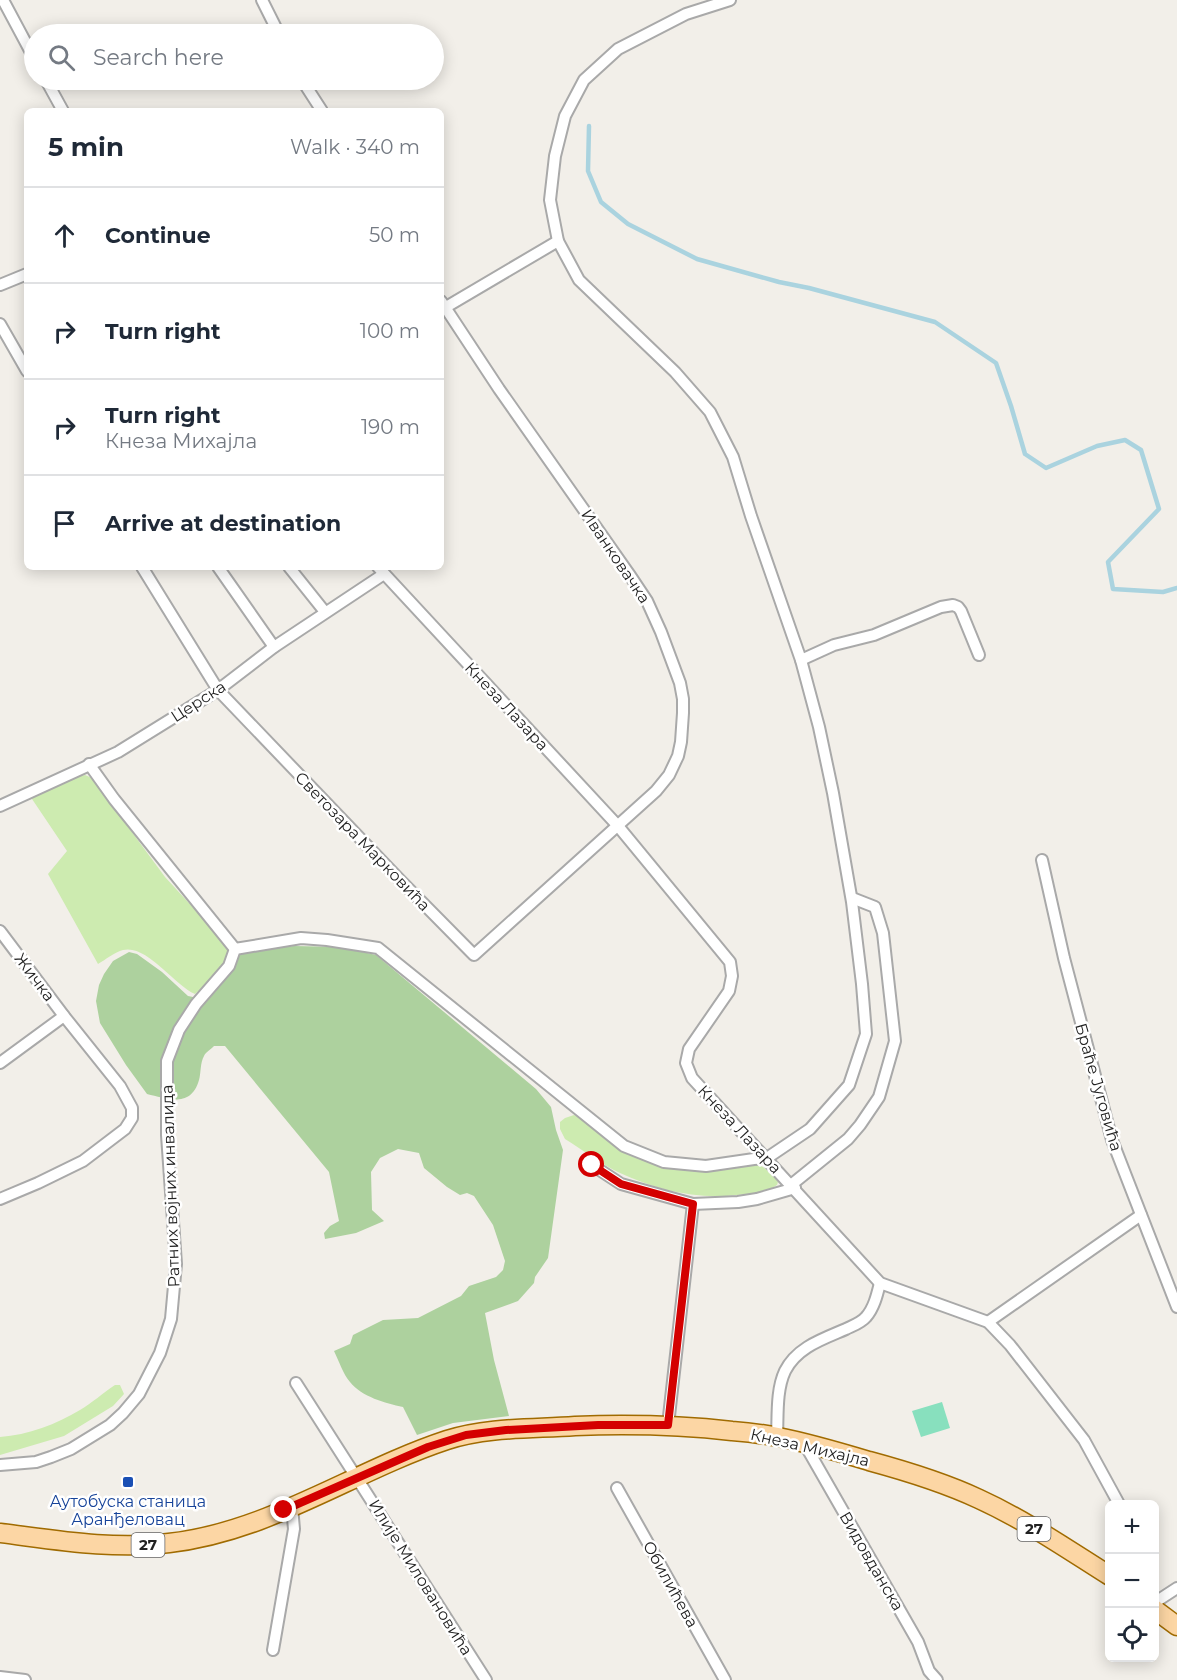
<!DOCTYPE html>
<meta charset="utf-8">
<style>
body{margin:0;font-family:Montserrat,sans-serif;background:#f6f6f7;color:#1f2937}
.controls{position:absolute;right:18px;bottom:18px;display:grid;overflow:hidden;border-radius:9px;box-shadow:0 3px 15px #0003}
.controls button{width:54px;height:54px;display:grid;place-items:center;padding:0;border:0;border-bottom:2px solid #e0e1e3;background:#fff;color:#1f2937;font:30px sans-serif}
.stop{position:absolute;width:18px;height:18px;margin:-14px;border:4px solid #d40000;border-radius:50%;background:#fff}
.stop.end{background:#d40000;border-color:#fff;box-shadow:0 2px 6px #0008}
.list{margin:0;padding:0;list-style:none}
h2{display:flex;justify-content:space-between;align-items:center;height:78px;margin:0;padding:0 24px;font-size:26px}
h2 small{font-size:20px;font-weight:400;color:#747a83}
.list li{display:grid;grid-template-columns:39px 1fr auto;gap:18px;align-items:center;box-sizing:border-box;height:96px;padding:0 24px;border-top:2px solid #e0e1e3}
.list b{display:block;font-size:22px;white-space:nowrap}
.list p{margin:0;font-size:20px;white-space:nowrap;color:#747a83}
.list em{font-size:20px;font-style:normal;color:#747a83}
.icon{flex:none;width:33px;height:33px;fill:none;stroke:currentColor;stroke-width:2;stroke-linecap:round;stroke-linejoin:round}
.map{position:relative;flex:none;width:1177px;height:1680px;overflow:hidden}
.search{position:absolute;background:#fff;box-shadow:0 3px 15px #0003;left:24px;top:24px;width:420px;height:66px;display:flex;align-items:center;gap:15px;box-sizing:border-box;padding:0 21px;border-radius:33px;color:#747a83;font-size:22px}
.panel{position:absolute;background:#fff;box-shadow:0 3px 15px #0003;left:24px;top:108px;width:420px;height:462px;border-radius:9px}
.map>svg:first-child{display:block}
.grass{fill:#cdebb0}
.forest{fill:#add19e}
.pitch{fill:#88e0be}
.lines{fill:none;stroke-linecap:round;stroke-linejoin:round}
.stream{stroke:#aad3df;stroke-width:4.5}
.minor-casing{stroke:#a9a9a9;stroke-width:14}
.primary-casing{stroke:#a06b00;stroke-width:21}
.minor{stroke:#fff;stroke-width:10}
.primary{stroke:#fcd6a4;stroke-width:18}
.route{stroke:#d40000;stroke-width:8}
.transit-dot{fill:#1a4fb4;stroke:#fff;stroke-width:2}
.labels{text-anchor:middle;stroke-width:5;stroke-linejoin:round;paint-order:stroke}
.shield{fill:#fff;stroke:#646464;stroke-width:1.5}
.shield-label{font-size:15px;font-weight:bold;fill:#222}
.street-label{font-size:16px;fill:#222;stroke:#fff}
.transit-label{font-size:16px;fill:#164399;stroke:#fff}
</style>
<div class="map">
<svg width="1177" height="1680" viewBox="0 0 1177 1680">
<rect width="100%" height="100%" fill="#f2efe9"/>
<g class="grass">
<path d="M85 775 92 778 165 877 222 939C224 943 229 948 229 952 231 966 205 986 195 994 174 985 147 944 123 950 115 952 105 960 98 964L48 874 67 851 30 796 54 788 63 780Z"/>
<path d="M574 1115 584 1120 622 1149 656 1165 697 1171 754 1162 763 1167 773 1175 778 1182 777 1185C766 1193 751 1194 737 1195 697 1200 657 1190 620 1173 601 1164 583 1150 565 1139L560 1129V1122L565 1118Z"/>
<path d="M115 1385H120L124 1394 113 1406 64 1436 0 1455V1437C28 1435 57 1424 80 1410 92 1403 103 1393 115 1385Z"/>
</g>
<path class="forest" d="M294 946 341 947 376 955 536 1089 551 1107 556 1130 563 1150 548 1258 535 1277 534 1283 518 1301 485 1313 494 1360 509 1416 453 1423 417 1435 403 1407C385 1403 362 1397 350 1382 343 1374 339 1361 334 1351L350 1344 353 1335 383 1320 418 1318 461 1296 469 1286 496 1277 503 1270 505 1261 493 1225 474 1196 467 1193 460 1195 447 1187 424 1168 419 1153 398 1149 380 1158 371 1172 372 1210 384 1221 356 1233 325 1239 324 1233 330 1226 339 1221 329 1172 225 1046H214C211 1049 205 1053 204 1056 200 1063 201 1073 199 1080 191 1108 168 1099 147 1094L126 1065 100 1023 96 1001 99 985 104 974 113 961 129 952 137 954 162 972 188 996 208 1000 231 973 234 962 243 951Z"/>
<polygon class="pitch" points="942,1402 950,1428 921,1437 912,1411"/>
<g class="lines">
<polyline class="stream" points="589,126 588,171 601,202 628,224 697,259 779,282 809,288 935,322 996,363 1011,406 1025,454 1046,468 1097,446 1125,440 1141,450 1159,509 1108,562 1113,589 1163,592 1177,588"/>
<defs>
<g id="minor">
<polyline points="3,0 34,58"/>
<polyline points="262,0 279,34"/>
<polyline points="46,80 63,111"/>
<polyline points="302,80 322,111"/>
<polyline points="0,285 27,274"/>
<polyline points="441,310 558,241"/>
<polyline points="0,324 27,371"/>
<polyline points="142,567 218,690 400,880 474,955 656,791 669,775 678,756 681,742 683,713 683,699 680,683 661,632 647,601 629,574 499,389 441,301"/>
<polyline points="218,567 274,647"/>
<polyline points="289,567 325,612"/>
<polyline points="378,567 618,826 730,962 732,976 729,991 689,1049 686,1063 692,1078 880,1283 988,1322 1010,1345 1084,1440 1119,1504"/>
<polyline points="801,660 834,645 874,635 941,607 953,605 958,607 961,611 979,655"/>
<polyline points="89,764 114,799 235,949"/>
<polyline points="0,806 118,752 218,690 274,647 384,574"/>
<polyline points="1042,860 1064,958 1112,1140 1177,1307"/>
<polyline points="0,931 64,1016 0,1063"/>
<polyline points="592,1165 621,1184 693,1204 738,1202 757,1199 795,1188"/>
<polyline points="791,1185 848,1139 860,1125 879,1097 895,1041 883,933 875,907 852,898"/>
<polyline points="0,1199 38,1183 83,1161 125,1129 132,1118 132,1108 120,1086 64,1016"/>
<polyline points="988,1322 1141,1215"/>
<polyline points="296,1383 486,1680"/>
<polyline points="668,1425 693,1204"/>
<path d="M777 1436C778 1416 776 1390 785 1371 797 1347 823 1339 846 1329 852 1326 861 1323 866 1317 874 1308 877 1295 880 1283"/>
<polyline points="804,1443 918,1642 929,1671 937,1680"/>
<polyline points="0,1465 36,1462 51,1457 71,1449 110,1425 123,1413 139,1394 160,1353 171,1319 176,1264 167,1135 167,1061 179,1030 196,1004 229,966 235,949 301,938 327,940 378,948 624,1146 664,1162 706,1166 754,1159 767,1158 810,1129 849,1085 866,1034 862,984 852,902 833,793 819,727 801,660 751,516 733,457 710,412 675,372 579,280 558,241 550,200 555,156 565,116 584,80 618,49 686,14 730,0"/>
<polyline points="617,1488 725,1680"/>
<polyline points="1154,1603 1177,1588"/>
<polyline points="273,1650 294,1529 292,1507"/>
<polyline points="0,1677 25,1680"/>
</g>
<g id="primary">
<path d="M0 1533C56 1540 112 1550 169 1543 269 1532 353 1471 447 1440 488 1427 532 1429 575 1426 628 1424 679 1425 732 1431 747 1432 763 1434 778 1437 809 1443 839 1452 869 1461 906 1471 943 1482 979 1499 1025 1520 1067 1549 1110 1576"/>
<polyline points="1154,1609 1177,1626"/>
</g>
</defs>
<use href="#minor" class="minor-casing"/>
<use href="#primary" class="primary-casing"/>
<use href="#minor" class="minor"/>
<use href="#primary" class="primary"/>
</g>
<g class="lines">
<polyline class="route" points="284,1510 428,1447 466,1435 506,1430 598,1425 668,1425 693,1204 621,1184 592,1165"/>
</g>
<rect class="transit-dot" x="122" y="1476" width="12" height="12" rx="3"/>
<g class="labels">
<g class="shield">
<rect x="1017.5" y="1517" width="33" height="24" rx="4.5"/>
<rect x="131.5" y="1533" width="33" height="24" rx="4.5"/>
</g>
<g class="shield-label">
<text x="1034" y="1534">27</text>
<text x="148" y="1550">27</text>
</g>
<g class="street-label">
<text transform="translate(616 556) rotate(56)" y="6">Иванковачка</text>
<text transform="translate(198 701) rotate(-33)" y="6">Церска</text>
<text transform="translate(507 706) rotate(47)" y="6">Кнеза Лазара</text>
<text transform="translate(363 841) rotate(46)" y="6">Светозара Марковића</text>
<text transform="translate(35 977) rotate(53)" y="6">Жичка</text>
<text transform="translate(1099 1087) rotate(74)" y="6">Браће Југовића</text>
<text transform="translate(740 1129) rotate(47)" y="6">Кнеза Лазара</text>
<text transform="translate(170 1186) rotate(-92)" y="6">Ратних војних инвалида</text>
<text transform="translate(810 1447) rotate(13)" y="6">Кнеза Михајла</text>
<text transform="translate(872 1561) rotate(60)" y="6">Видовданска</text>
<text transform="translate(421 1577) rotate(58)" y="6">Илије Миловановића</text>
<text transform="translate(671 1584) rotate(61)" y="6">Обилићева</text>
</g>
<g class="transit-label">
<text x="128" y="1507">Аутобуска станица<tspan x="128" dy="18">Аранђеловац</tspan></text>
</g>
</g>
</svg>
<div class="controls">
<button>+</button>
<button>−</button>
<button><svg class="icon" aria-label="locate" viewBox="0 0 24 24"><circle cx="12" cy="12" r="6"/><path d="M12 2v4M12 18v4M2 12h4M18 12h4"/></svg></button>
</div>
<div class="stop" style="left:592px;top:1165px"></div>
<div class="stop end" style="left:284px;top:1510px"></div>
<div class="search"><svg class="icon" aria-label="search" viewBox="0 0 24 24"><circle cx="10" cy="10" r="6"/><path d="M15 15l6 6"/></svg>Search here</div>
<section class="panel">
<h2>5 min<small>Walk · 340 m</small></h2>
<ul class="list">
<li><svg class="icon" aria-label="ahead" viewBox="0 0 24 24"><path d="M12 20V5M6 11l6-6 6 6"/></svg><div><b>Continue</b></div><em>50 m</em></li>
<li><svg class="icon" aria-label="right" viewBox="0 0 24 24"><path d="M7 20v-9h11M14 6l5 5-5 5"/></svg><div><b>Turn right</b></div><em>100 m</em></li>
<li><svg class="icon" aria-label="right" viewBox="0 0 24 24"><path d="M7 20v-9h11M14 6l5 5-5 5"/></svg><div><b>Turn right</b><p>Кнеза Михајла</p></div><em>190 m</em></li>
<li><svg class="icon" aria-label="arrive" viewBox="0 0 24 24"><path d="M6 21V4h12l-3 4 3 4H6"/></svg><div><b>Arrive at destination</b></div></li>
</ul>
</section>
</div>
